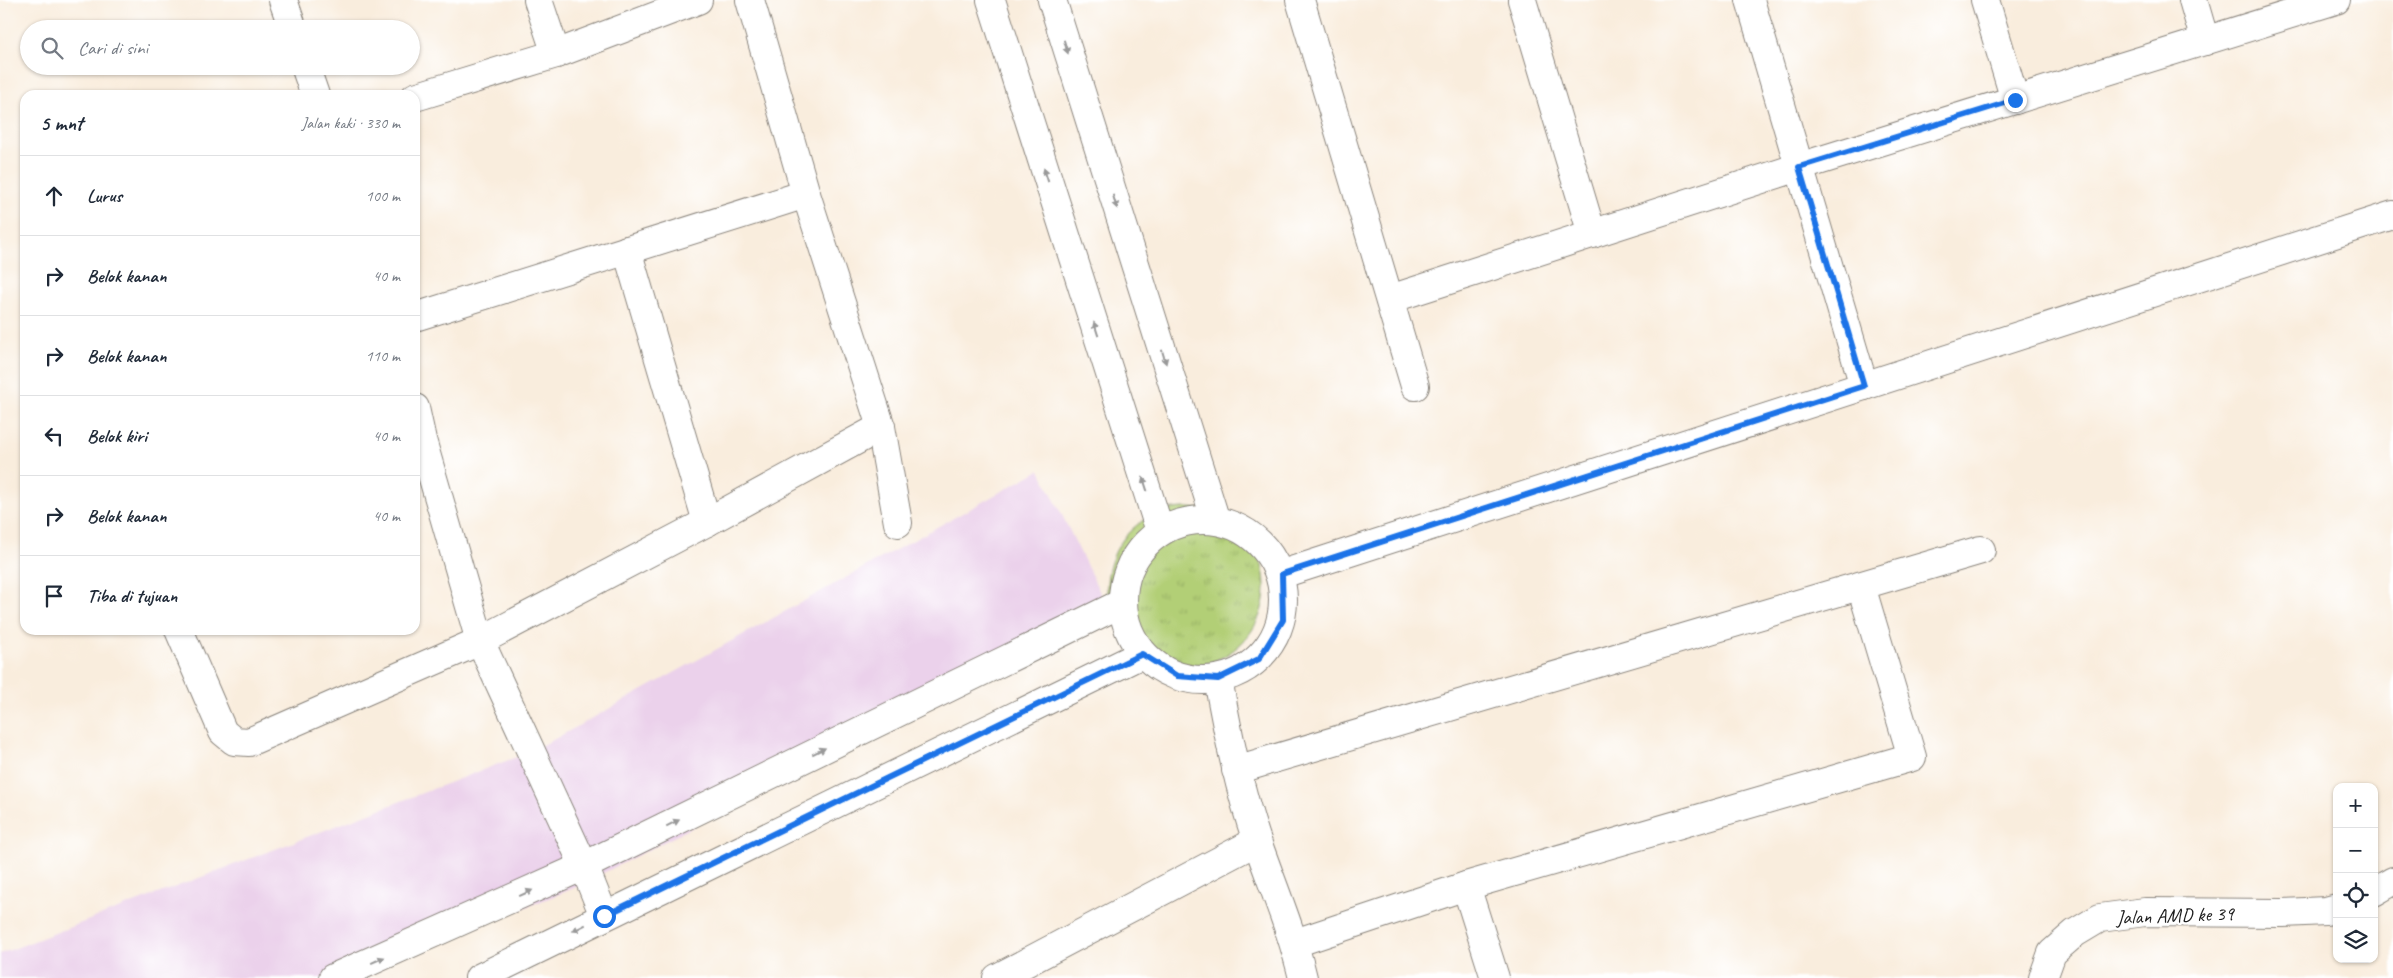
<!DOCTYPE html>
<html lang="id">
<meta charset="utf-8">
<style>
body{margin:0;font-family:Caveat,sans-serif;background:#f2f2f3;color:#1f2937}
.controls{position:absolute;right:15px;bottom:15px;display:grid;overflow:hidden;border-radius:10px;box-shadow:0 1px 4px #0004}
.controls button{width:45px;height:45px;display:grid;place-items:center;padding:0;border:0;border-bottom:1px solid #e0e1e3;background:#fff;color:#1f2937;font:25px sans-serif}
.stop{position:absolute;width:15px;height:15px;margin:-11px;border:4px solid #1a73e8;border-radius:50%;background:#fff}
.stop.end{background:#1a73e8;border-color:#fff;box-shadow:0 1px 5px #0008}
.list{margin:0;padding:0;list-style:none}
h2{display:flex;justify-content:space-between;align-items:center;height:65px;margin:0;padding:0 20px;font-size:21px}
h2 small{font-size:16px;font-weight:400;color:#747a83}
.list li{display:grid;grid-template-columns:32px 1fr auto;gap:15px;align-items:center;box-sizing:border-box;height:80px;padding:0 20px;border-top:1px solid #e0e1e3}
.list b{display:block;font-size:19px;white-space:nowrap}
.list em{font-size:16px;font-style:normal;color:#747a83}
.icon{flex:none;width:28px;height:28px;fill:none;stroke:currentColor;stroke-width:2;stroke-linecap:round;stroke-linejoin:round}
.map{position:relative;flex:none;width:2393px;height:978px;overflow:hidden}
.search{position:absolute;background:#fff;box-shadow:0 1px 4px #0004;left:20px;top:20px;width:400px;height:55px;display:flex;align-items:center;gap:12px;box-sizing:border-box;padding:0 18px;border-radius:28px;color:#747a83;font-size:19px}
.panel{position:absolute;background:#fff;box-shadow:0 1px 4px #0004;left:20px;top:90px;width:400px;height:545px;border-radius:15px}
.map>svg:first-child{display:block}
.built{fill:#ebd1eb}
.park{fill:url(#park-tufts);stroke:#677649}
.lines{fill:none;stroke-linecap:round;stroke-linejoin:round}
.street-casing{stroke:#8a847c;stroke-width:30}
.secondary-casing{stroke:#8a847c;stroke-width:30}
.street{stroke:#fff;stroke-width:28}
.secondary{stroke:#fff;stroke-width:28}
.oneway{fill:#999}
.route{stroke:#1a73e8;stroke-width:6}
.labels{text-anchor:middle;stroke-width:4.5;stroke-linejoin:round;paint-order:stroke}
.street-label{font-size:20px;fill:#1c1c1c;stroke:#fff}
</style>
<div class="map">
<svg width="2393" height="978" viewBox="0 0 2393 978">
<defs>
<pattern id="park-tufts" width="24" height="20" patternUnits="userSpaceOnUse" patternTransform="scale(1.25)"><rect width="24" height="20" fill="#b2cf76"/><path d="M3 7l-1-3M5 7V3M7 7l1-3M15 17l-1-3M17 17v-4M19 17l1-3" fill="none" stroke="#98b166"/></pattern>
</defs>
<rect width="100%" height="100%" fill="#fff"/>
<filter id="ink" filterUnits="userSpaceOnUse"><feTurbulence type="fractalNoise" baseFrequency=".02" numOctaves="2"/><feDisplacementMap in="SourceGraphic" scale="10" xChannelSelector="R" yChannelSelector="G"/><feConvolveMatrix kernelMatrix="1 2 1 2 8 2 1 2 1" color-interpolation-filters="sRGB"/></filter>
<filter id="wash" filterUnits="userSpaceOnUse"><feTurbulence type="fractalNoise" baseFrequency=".0096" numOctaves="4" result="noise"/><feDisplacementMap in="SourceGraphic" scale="20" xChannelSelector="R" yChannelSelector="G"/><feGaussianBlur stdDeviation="1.12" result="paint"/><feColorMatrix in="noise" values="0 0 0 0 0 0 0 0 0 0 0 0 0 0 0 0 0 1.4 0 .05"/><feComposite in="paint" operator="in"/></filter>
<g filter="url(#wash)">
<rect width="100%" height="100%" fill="#f9eddd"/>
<polygon class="built" points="1040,470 1110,613 574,888 347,978 0,978 0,954 535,750"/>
<circle class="park" cx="1186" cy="587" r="79"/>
</g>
<g filter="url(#ink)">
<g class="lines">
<defs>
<g id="street">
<polyline points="283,0 293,29"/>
<polyline points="538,0 556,54"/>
<polyline points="750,0 806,194"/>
<polyline points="991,0 1160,531"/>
<polyline points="1052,0 1215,518"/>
<polyline points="1300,0 1415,386"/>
<polyline points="1522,0 1592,234"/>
<polyline points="1750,0 1864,386"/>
<polyline points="1985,0 2015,100"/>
<polyline points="2193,0 2205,41"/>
<polyline points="305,66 315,95"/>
<polyline points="415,97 556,54 698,0"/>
<polyline points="627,250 707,522"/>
<polyline points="1390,299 1799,167 2336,0"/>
<polyline points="415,317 806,194 881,427 898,523"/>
<polyline points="415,408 422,440 480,641 584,866 604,916"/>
<circle cx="1203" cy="600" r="80"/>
<polyline points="1282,574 2393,215"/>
<polyline points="179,630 223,732 234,741 249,742 480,641 707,522 881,427"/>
<path d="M1218 679C1228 734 1239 789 1257 841 1273 887 1292 931 1303 978"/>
<polyline points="1236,770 1981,550"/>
<polyline points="1466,886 1495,978"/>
<polyline points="1295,943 1466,886 1912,757 1861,586"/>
<polyline points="333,978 584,866 1122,603"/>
<polyline points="479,978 1142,654"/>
<polyline points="997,978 1257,841"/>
</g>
<g id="secondary">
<polyline points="2374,892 2393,881"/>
<polyline points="2043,978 2052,953 2075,933 2100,918 2145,912 2283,913 2326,911 2337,908"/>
</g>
</defs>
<use href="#street" class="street-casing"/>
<use href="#secondary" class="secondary-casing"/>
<use href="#street" class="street"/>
<use href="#secondary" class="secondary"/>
</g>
<defs><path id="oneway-solid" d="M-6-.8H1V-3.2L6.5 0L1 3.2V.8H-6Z" transform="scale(1.25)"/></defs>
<g class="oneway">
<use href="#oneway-solid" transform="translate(1066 47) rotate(73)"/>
<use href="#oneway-solid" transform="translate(1046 175) rotate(-108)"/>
<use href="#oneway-solid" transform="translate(1115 202) rotate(73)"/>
<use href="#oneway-solid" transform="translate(1096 329) rotate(-108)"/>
<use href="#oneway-solid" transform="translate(1164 357) rotate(73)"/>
<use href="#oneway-solid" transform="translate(1145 484) rotate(-108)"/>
<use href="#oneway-solid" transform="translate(819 751) rotate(-26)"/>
<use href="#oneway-solid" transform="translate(673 823) rotate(-26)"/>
<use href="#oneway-solid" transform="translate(526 893) rotate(-24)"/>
<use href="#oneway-solid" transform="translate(579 928) rotate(154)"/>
<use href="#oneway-solid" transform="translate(378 960) rotate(-24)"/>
</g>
</g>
<g class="lines" filter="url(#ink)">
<polyline class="route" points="604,916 1142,654 1177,676 1218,679 1259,659 1283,620 1282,574 1864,386 1799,167 2015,100"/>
</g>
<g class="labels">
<g class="street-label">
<text transform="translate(2175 915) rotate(-2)" y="7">Jalan AMD ke 39</text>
</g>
</g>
</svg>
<div class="controls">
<button>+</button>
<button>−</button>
<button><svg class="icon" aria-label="locate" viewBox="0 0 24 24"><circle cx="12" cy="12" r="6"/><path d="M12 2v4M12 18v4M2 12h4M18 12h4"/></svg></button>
<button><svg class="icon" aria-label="layers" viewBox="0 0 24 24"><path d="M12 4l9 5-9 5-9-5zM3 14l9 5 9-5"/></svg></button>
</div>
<div class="stop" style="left:604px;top:916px"></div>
<div class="stop end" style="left:2015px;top:100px"></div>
<div class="search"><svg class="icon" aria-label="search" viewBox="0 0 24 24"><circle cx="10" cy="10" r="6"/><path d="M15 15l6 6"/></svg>Cari di sini</div>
<section class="panel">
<h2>5 mnt<small>Jalan kaki · 330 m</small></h2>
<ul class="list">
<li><svg class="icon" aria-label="ahead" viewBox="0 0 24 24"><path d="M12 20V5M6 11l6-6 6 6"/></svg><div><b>Lurus</b></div><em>100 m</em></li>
<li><svg class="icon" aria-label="right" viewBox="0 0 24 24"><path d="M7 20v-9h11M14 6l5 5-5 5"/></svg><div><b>Belok kanan</b></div><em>40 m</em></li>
<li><svg class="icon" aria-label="right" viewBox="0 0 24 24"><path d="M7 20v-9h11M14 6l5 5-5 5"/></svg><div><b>Belok kanan</b></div><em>110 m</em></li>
<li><svg class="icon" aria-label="left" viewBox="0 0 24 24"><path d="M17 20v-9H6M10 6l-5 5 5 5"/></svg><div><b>Belok kiri</b></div><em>40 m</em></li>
<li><svg class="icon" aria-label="right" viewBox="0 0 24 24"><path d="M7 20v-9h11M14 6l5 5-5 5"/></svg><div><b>Belok kanan</b></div><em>40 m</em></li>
<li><svg class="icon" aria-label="arrive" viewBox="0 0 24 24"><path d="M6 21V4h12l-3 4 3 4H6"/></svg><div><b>Tiba di tujuan</b></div></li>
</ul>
</section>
</div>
